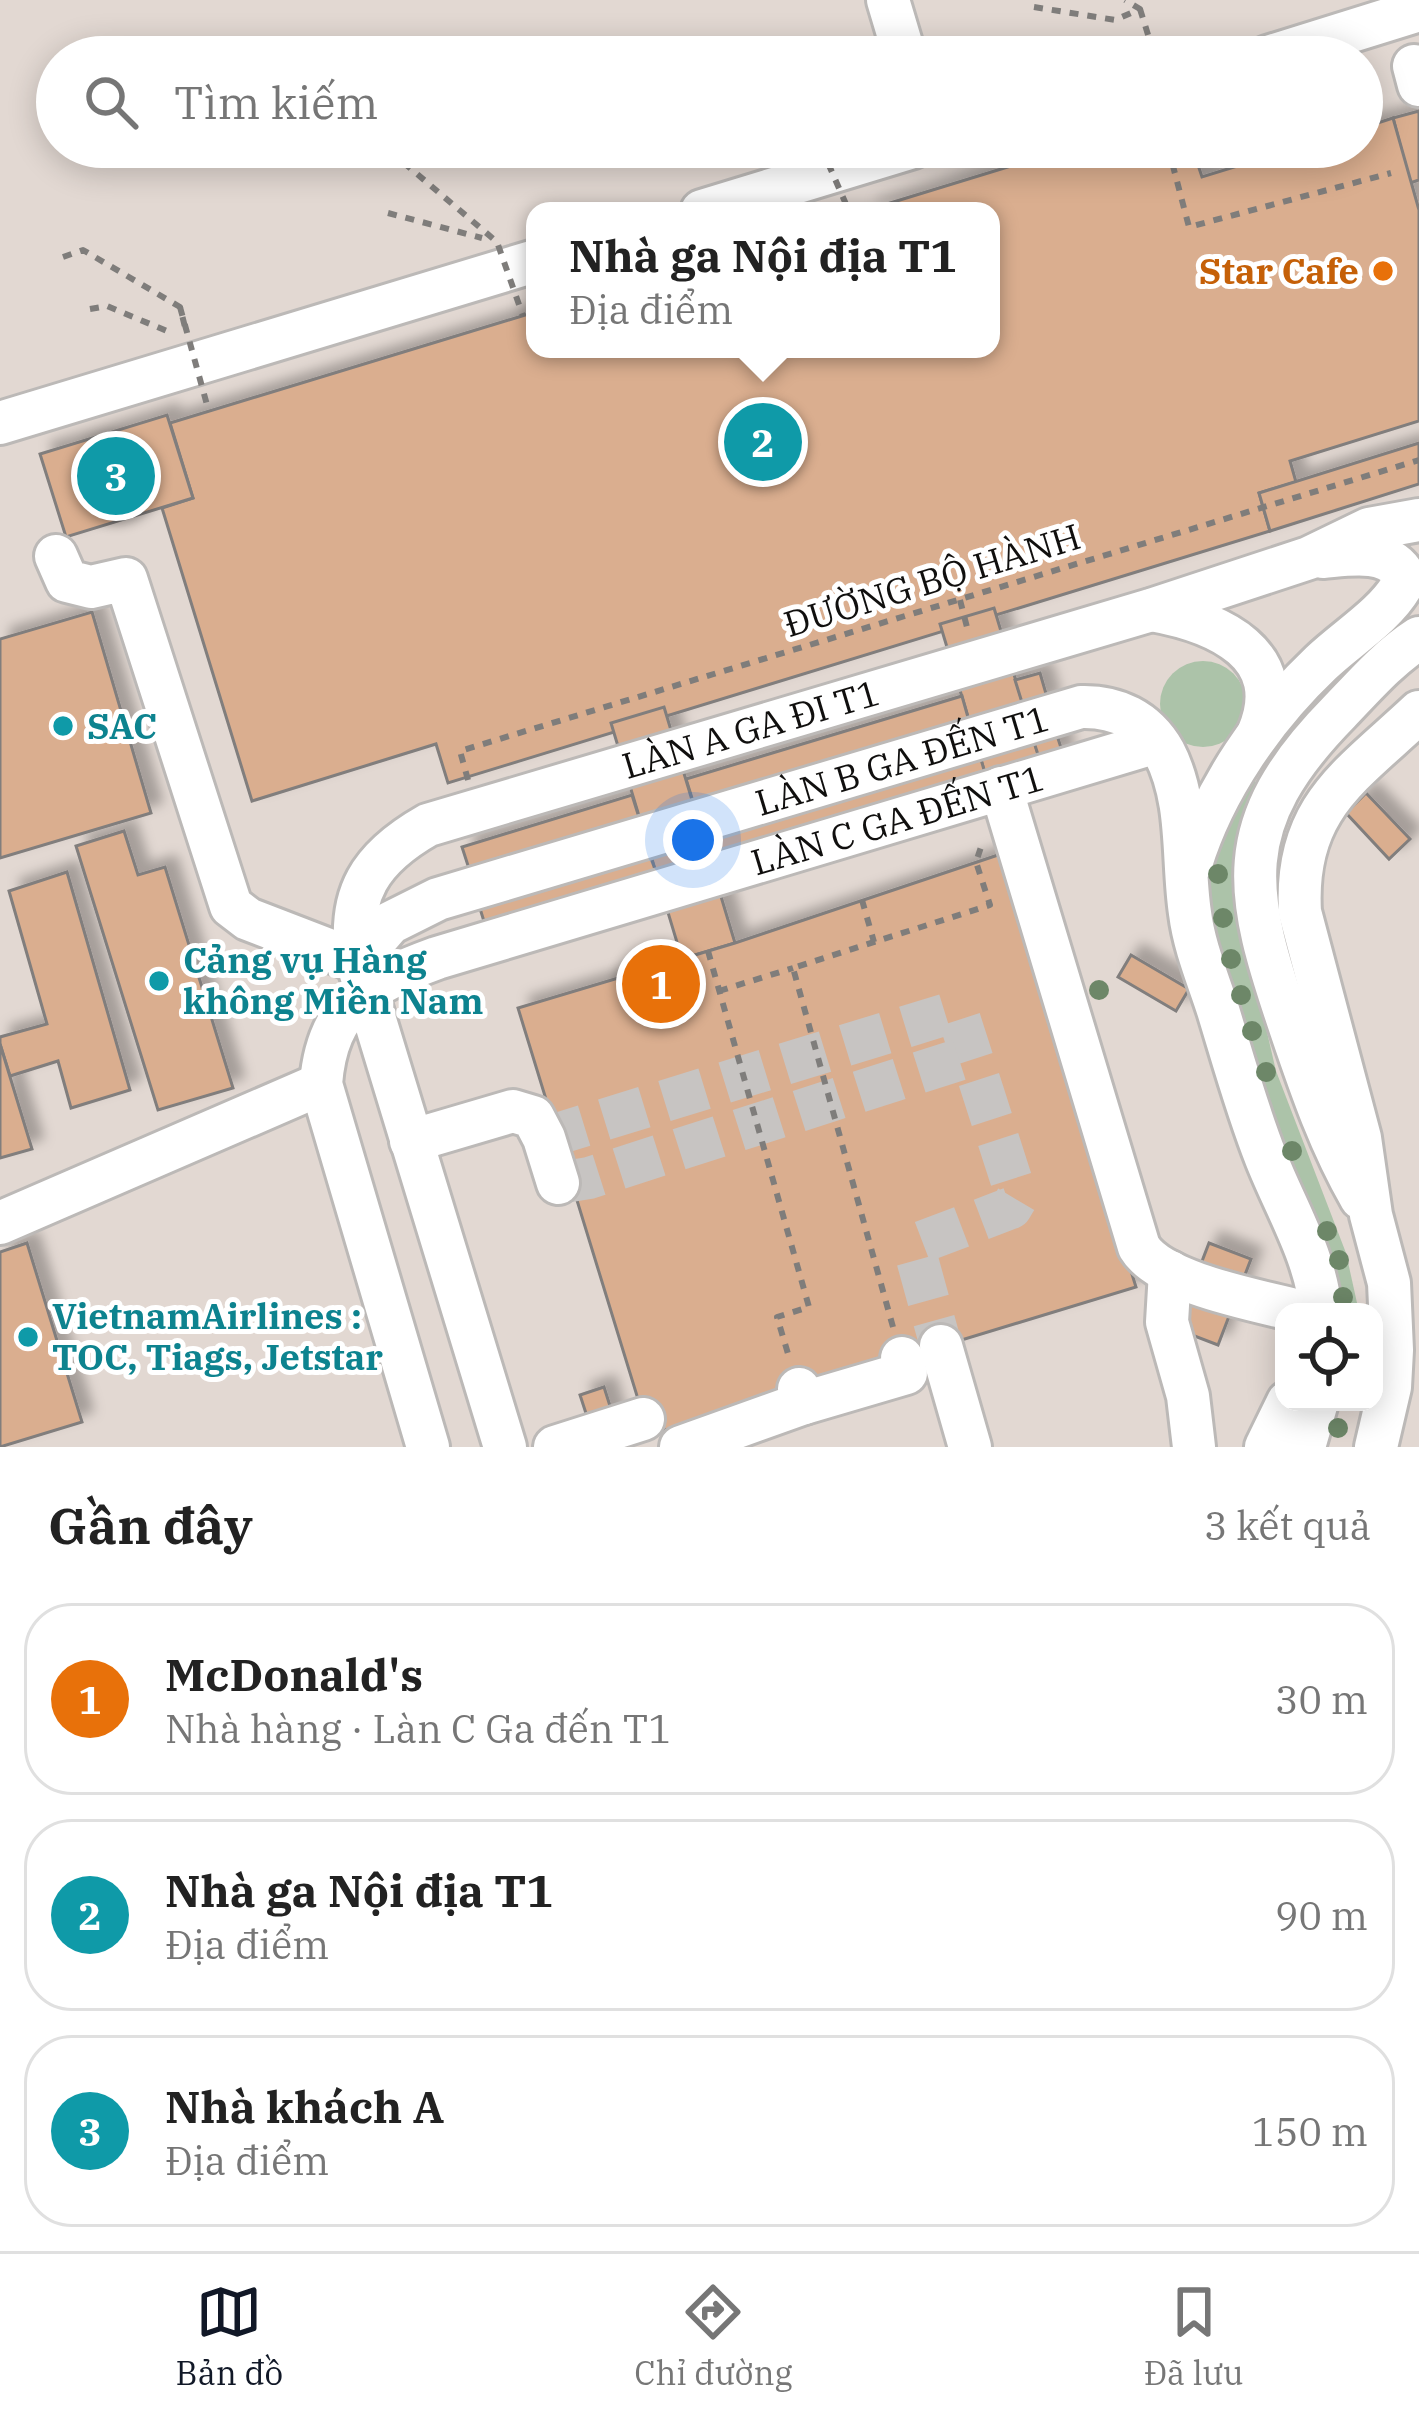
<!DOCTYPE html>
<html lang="vi">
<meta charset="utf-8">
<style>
body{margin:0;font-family:"IBM Plex Serif",serif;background:#f2f2f2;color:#222}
.controls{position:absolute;right:36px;bottom:36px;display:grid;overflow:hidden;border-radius:24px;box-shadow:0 6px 30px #0003}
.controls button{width:108px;height:108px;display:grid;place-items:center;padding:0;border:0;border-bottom:3px solid #e0e0e0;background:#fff;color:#222;font:60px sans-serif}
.you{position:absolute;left:693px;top:840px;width:42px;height:42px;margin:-30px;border:9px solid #fff;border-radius:50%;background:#1a73e8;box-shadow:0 0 0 18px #1a73e833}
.badge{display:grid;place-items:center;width:78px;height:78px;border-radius:50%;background:#111827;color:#fff;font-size:39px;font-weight:700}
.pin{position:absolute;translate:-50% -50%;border:6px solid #fff;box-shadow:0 3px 12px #0006}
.popup{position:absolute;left:526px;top:202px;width:474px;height:156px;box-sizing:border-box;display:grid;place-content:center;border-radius:24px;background:#fff;filter:drop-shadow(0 3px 9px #0005);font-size:39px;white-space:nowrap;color:#767676}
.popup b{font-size:45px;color:#222}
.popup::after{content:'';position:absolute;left:50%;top:100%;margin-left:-24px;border:24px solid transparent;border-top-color:#fff}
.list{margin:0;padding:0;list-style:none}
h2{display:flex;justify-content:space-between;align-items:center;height:156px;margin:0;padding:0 48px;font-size:51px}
h2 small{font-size:39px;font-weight:400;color:#767676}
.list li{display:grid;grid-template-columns:78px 1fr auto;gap:36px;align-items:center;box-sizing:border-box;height:192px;margin:0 24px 24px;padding:0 24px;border:3px solid #e0e0e0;border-radius:48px}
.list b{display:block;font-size:45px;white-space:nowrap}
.list p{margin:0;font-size:39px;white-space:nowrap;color:#767676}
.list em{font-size:39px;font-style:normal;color:#767676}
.icon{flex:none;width:66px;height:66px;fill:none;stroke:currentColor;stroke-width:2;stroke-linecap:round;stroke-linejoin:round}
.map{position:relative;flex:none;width:1419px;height:1447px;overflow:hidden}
.search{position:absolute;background:#fff;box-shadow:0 6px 30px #0003;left:36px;right:36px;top:36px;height:132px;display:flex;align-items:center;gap:30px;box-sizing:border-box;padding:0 42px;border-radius:66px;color:#767676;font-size:45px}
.sheet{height:804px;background:#fff}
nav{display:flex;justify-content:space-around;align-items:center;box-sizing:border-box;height:168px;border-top:3px solid #e0e0e0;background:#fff;font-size:33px;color:#767676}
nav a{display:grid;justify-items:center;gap:6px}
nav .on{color:#111827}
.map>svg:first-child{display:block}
.built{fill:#e2d8d2;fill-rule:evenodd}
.green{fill:#acc3a9}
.building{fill:#daae8f;stroke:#817e7d;stroke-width:3;filter:url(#shadow)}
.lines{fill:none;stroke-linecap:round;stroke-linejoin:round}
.minor-tunnel{stroke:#c7c4c2;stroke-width:42;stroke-dasharray:42 21;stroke-linecap:butt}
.minor-casing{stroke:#bcb9b7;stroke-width:48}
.path{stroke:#7f7d7b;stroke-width:6;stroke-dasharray:9 9;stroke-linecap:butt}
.minor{stroke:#fff;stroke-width:42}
.path-bridge{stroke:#7f7d7b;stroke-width:6;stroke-dasharray:9 9;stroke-linecap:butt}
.tree{fill:#6d8768}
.food-dot{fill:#e8710a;stroke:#fff;stroke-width:4.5}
.culture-dot{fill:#0f9aa8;stroke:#fff;stroke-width:4.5}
.labels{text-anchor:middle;stroke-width:10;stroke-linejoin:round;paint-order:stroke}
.food-label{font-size:36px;font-weight:bold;fill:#c56008;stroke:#fff;text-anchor:end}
.street-label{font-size:36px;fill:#100f0e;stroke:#fff}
.culture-label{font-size:36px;font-weight:bold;fill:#0d838f;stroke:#fff;text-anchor:start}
</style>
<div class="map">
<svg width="1419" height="1447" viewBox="0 0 1419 1447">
<defs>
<filter id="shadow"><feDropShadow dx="11" dy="-11" stdDeviation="6" flood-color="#0004"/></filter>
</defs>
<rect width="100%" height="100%" fill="#e7e4e2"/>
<path class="built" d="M0 0H1419V1447H0ZM57 57H1362V147H57ZM535 211H991V349H535ZM1284 1312H1374V1402H1284Z"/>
<g class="green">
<circle cx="1203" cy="704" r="43"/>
<path d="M1253 778 1257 784 1238 831 1234 860 1237 903 1276 1071 1346 1253 1359 1312H1340L1219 967 1207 881C1212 839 1231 812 1253 778Z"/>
</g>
<g class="building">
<polygon points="1419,111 1419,180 1410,183 1393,118"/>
<polygon points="1393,118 1419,210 1419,421 1290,461 1296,482 1259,493 1270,531 448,783 436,744 252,801 162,508 193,498 170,423 535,312 535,349 991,349 991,211 864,211 1073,147 1192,147 1202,177 1299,147 1362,147 1362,128"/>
<polygon points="167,415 193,498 66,537 40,454"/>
<polygon points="1419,443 1419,484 1270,531 1259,493"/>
<polygon points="994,608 1041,764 987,780 940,624"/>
<polygon points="92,612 151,813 0,858 0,639"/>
<polygon points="1040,673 1049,704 1025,712 1015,680"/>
<polygon points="962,696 971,728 696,811 686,779"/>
<polygon points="664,707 735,943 682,959 611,723"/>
<polygon points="1054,726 1064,757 1041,764 1031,733"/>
<polygon points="978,749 987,780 711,863 702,832"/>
<polygon points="1366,793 1410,839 1389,859 1346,813"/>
<polygon points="632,795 642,827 472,878 462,847"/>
<polygon points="124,831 138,875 165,867 233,1088 158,1110 76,846"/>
<polygon points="648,848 658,879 487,931 477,899"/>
<polygon points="1001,854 1136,1287 649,1435 518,1008 735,943"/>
<polygon points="67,872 130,1090 71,1108 58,1061 10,1076 0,1044 0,1037 47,1024 9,891"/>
<polygon points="1131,955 1189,989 1176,1011 1118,977"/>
<polygon points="0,1044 32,1149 0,1158"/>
<polygon points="27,1243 82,1422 0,1447 0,1252"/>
<polygon points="1209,1243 1251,1259 1218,1345 1176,1329"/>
<polygon points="604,1387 623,1447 597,1447 580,1395"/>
</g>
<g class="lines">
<g class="minor-tunnel">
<polyline points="544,1138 957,1011 1017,1198 1011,1208 919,1243 916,1255 941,1346"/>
<polyline points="558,1183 589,1178 971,1056"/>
</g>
<defs>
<g id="minor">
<polyline points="888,0 905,57"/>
<polyline points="1268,57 1419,10"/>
<polyline points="1414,66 1419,85"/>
<polyline points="702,211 913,147"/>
<polyline points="0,423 535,261"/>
<path id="s1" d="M56 556 67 581 91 587 126 579 231 906 248 919 357 961 390 923 438 899 1081 707C1116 706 1146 720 1164 752 1190 802 1182 860 1190 913 1194 946 1208 979 1218 1010 1233 1059 1247 1110 1266 1158 1286 1209 1316 1256 1321 1312"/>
<path d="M1152 610C1218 622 1292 654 1258 734"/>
<path d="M1001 788 1139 1247C1161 1284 1261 1301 1303 1312"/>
<path d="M1191 864C1214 789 1264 717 1321 663 1346 639 1384 616 1401 587L1402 572C1386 548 1348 555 1323 557"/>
<polyline points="411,1141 513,1111 533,1117 544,1138 558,1183"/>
<path d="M1361 1198C1330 1144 1311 1089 1291 1030 1244 892 1228 825 1339 712 1364 686 1388 658 1419 638"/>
<polyline points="0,1223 321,1084"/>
<polyline points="1170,1272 1167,1322 1188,1396 1194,1447"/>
<polyline points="941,1346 970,1447"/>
<polyline points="804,1403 906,1373 902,1358"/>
<path id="s2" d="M428 1447 321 1084C327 1005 369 983 437 958L1157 742"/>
<path id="s3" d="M505 1447 357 961C347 894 370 858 428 825L1151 610 1309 558 1369 529 1419 520"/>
<polyline points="555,1447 643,1419"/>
<polyline points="681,1447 804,1403 799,1389"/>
<polyline points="1266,1447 1288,1402"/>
<polyline points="1304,1447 1317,1402"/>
<path d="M1376 1447 1390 1387 1392 1350 1389 1283 1371 1215 1360 1138 1300 912C1294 808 1350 777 1419 712"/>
</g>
</defs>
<use href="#minor" class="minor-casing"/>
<g class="path">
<polyline points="1034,7 1115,20 1140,9 1125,0"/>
<polyline points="1140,9 1155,57"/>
<polyline points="1168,147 1189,227 1391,173"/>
<polyline points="388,213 482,238"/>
<polyline points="63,257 83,250 180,307 186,331"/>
<polyline points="90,309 107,306 174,334"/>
<polyline points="960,600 968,631"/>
<polyline points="468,780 460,751 1419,460"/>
<polyline points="862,900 874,942"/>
<polyline points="708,951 809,1307 777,1317 789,1357"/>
<polyline points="719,991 793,968"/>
<polyline points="893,1327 793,968 990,905 976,862 981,847"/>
</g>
<use href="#minor" class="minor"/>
<g class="path-bridge">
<polyline points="821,147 849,211"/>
<polyline points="390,151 497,242 523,316"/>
<polyline points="180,307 209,412"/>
</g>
</g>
<g class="tree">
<circle cx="1218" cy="874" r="10"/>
<circle cx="1223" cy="918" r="10"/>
<circle cx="1231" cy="959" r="10"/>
<circle cx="1099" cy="990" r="10"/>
<circle cx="1241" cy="995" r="10"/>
<circle cx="1252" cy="1031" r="10"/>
<circle cx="1266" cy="1072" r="10"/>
<circle cx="1292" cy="1151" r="10"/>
<circle cx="1327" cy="1231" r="10"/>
<circle cx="1339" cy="1260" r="10"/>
<circle cx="1343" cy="1297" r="10"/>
<circle cx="1338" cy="1428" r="10"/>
</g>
<circle class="food-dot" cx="1383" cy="271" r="12"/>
<g class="culture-dot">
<circle cx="63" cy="726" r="12"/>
<circle cx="159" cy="981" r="12"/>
<circle cx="28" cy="1337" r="12"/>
</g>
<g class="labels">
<g class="food-label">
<text x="1359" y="284">Star Cafe</text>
</g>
<g class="street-label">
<text transform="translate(932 580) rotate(-17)" y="13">ĐƯỜNG BỘ HÀNH</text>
<text dy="13" stroke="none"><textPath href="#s3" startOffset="1011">LÀN A GA ĐI T1</textPath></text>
<text dy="13" stroke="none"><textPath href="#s1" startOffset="1158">LÀN B GA ĐẾN T1</textPath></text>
<text dy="13" stroke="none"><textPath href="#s2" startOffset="1044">LÀN C GA ĐẾN T1</textPath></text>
</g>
<g class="culture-label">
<text x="87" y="739">SAC</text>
<text x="183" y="973">Cảng vụ Hàng<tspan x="183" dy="41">không Miền Nam</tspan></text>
<text x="52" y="1329">VietnamAirlines :<tspan x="52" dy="41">TOC, Tiags, Jetstar</tspan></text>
</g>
</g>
</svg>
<div class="controls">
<button><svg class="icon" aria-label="locate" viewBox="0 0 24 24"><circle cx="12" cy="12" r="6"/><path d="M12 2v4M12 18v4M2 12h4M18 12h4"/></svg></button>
</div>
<div class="you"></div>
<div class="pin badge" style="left:661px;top:984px;background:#e8710a">1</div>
<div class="pin badge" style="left:763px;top:442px;background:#0f9aa8">2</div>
<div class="popup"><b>Nhà ga Nội địa T1</b>Địa điểm</div>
<div class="pin badge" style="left:116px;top:476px;background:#0f9aa8">3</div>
<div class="search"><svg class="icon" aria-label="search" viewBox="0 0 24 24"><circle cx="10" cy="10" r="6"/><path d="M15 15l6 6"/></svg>Tìm kiếm</div>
</div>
<section class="sheet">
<h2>Gần đây<small>3 kết quả</small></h2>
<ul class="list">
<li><span class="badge" style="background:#e8710a">1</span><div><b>McDonald's</b><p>Nhà hàng · Làn C Ga đến T1</p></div><em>30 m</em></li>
<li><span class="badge" style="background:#0f9aa8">2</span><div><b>Nhà ga Nội địa T1</b><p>Địa điểm</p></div><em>90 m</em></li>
<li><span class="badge" style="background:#0f9aa8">3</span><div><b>Nhà khách A</b><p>Địa điểm</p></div><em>150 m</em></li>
</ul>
</section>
<nav>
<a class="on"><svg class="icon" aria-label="map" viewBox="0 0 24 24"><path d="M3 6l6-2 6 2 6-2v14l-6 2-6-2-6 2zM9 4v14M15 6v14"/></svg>Bản đồ</a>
<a><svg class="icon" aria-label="directions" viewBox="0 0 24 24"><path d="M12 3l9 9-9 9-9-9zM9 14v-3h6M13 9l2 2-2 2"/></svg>Chỉ đường</a>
<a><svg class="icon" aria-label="saved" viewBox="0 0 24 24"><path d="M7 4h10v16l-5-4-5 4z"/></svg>Đã lưu</a>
</nav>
